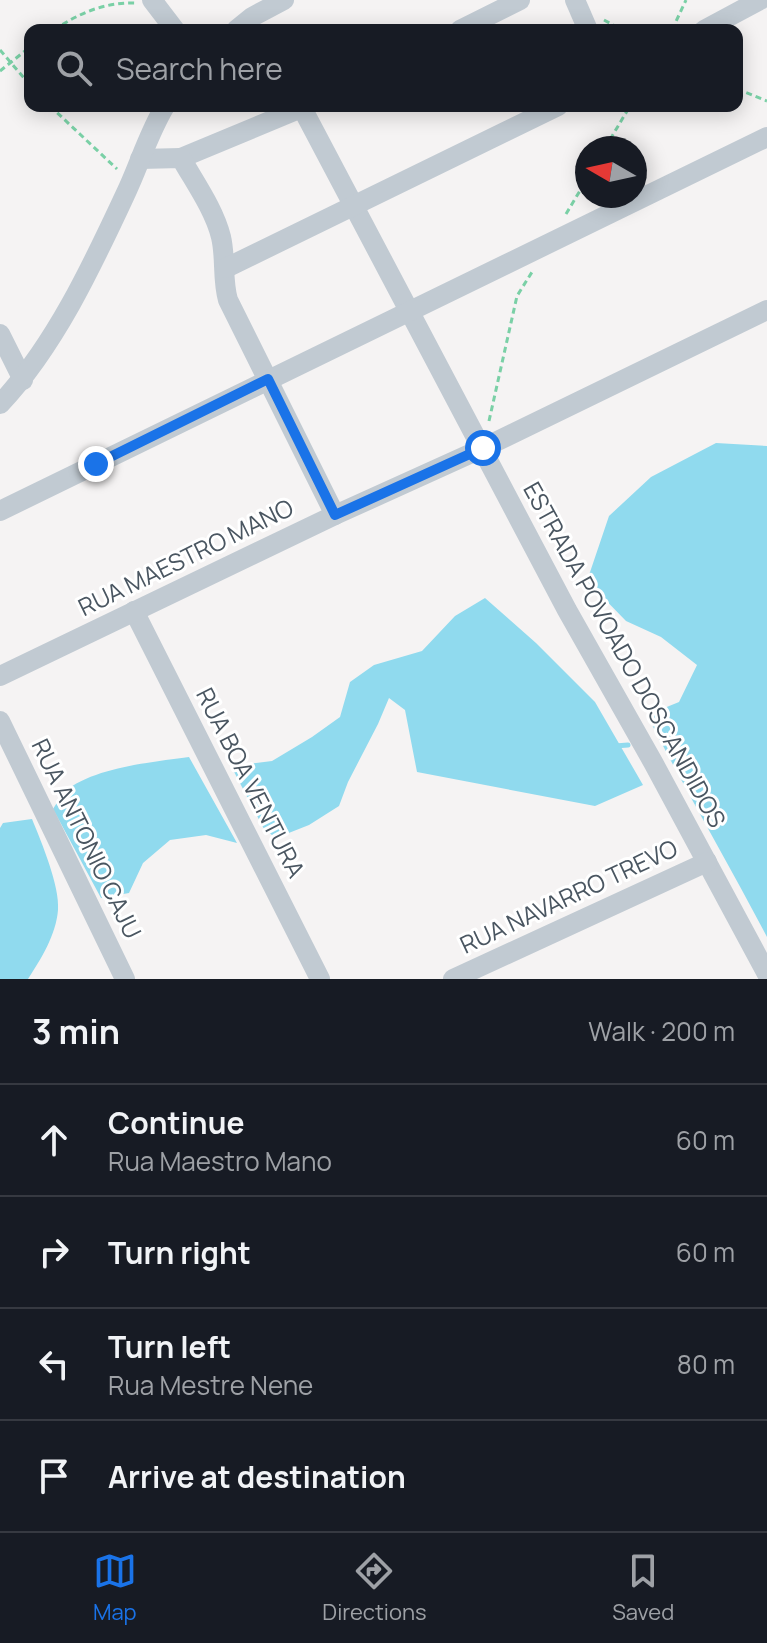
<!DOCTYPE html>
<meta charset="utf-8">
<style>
body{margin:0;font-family:Manrope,sans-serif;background:#20242c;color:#f1f3f6}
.compass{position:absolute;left:575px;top:136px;width:72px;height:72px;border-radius:50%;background:#171b24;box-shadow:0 4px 20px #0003;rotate:279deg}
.stop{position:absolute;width:24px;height:24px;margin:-18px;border:6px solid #1a73e8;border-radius:50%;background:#fff}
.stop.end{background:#1a73e8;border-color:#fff;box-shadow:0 2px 8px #0008}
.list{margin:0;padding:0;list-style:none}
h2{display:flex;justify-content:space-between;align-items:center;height:104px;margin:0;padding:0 32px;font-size:34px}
h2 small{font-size:26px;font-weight:400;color:#9ea1a6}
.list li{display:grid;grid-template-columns:52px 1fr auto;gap:24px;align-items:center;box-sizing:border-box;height:112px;padding:0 32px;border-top:2px solid #363941}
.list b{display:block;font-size:30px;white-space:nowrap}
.list p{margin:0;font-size:26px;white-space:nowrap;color:#9ea1a6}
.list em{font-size:26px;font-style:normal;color:#9ea1a6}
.icon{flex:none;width:44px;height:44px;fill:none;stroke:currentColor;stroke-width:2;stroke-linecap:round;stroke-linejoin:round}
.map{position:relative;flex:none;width:767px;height:979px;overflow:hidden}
.search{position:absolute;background:#171b24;box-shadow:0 4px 20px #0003;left:24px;right:24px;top:24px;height:88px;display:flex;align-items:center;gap:20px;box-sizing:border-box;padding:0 28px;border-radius:16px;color:#9ea1a6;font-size:30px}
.sheet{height:552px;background:#171b24}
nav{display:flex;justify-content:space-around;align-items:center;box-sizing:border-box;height:112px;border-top:2px solid #363941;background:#171b24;font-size:22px;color:#9ea1a6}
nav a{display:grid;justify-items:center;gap:4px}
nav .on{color:#1a73e8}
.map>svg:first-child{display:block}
.water{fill:#90daee}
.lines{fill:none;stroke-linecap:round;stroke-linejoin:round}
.stream{stroke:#90daee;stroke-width:5}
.path{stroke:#7ad0a6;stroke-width:3;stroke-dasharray:6 4;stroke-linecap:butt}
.minor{stroke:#c1cad2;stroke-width:20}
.route{stroke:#1a73e8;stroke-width:10}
.labels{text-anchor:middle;stroke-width:6;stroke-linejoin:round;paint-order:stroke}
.street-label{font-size:24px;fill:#4a5661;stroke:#fff}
</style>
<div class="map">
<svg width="767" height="979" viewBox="0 0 767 979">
<rect width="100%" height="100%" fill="#f5f3f3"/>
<g class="water">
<path d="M716 443 767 446V937C728 862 685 790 647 715L679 702 697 665 661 637 626 621 587 581 609 516 651 477Z"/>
<polygon points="485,598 536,643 595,702 643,785 595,806 417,772 405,710 389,698 378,724 348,782 339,806 309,825 276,838 264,829 231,766 272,761 312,737 340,717 350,682 374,665 422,651 455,616"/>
<path d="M189 757 237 843 206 835 170 840 143 863 129 893 101 898 53 809C57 803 62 793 68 789 98 767 153 762 189 757Z"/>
<path d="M32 819C41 841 60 886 58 910 56 935 41 959 28 979H0V828L3 823Z"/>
</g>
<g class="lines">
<polyline class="stream" points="615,746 628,745"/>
<g class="path">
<polyline points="604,20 622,30"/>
<path d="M54 30C79 13 105 2 136 3"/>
<polyline points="672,30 686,0"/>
<polyline points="0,50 30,85"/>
<polyline points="0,71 30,47"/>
<polyline points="737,89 767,101"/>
<polyline points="50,106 117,169"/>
<polyline points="605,148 630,106"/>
<polyline points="566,214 587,179"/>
<polyline points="489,421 517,296 532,272"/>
</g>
<g class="minor">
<polyline points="152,0 175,30"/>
<polyline points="575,0 588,30"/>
<polyline points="236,30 252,17 284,0"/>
<polyline points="460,30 520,0"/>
<polyline points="704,30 760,0"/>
<polyline points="301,106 567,610 654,764 767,974"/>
<polyline points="181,158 306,106"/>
<path d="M140 159 181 158C195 183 214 209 221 237 226 258 222 279 228 300L335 515"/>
<polyline points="226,268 558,106"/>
<polyline points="0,334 23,380"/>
<path d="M0 404C54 347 92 266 125 195 139 166 148 134 165 106"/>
<polyline points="0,511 767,137"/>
<polyline points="134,611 320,979"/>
<polyline points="0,676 335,515 483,448 767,310"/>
<polyline points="0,721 125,979"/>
<polyline points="453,979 707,862"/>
</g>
</g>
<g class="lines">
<polyline class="route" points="96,464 268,379 335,515 483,448"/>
</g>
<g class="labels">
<g class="street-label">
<text transform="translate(186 558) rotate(-26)" y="8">RUA MAESTRO MANO</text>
<text transform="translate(624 655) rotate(61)" y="8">ESTRADA POVOADO DOSCANDIDOS</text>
<text transform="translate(250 783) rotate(63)" y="8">RUA BOA VENTURA</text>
<text transform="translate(86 839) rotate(64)" y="8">RUA ANTONIO CAJU</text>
<text transform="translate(569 897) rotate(-25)" y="8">RUA NAVARRO TREVO</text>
</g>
</g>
</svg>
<svg class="compass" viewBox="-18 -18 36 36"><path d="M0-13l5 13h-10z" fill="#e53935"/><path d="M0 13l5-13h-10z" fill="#9ea1a6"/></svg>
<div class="stop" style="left:483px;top:448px"></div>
<div class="stop end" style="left:96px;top:464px"></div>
<div class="search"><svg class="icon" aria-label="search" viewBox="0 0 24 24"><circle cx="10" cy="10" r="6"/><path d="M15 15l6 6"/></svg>Search here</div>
</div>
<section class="sheet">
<h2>3 min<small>Walk · 200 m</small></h2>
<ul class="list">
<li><svg class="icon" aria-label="ahead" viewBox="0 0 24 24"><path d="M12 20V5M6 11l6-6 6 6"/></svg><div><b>Continue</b><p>Rua Maestro Mano</p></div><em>60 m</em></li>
<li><svg class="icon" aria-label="right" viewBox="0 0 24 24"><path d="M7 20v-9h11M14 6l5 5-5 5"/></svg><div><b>Turn right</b></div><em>60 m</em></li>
<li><svg class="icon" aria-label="left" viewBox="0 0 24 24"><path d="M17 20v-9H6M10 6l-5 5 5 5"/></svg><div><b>Turn left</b><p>Rua Mestre Nene</p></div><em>80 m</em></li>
<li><svg class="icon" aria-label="arrive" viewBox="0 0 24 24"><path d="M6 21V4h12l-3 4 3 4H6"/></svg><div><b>Arrive at destination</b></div></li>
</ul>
</section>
<nav>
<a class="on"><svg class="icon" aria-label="map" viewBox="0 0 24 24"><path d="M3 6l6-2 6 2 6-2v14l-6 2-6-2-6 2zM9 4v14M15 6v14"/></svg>Map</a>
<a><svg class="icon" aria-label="directions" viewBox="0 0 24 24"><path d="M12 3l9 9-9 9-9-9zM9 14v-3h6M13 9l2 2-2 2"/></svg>Directions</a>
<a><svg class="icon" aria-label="saved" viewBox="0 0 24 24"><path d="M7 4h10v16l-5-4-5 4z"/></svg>Saved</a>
</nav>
